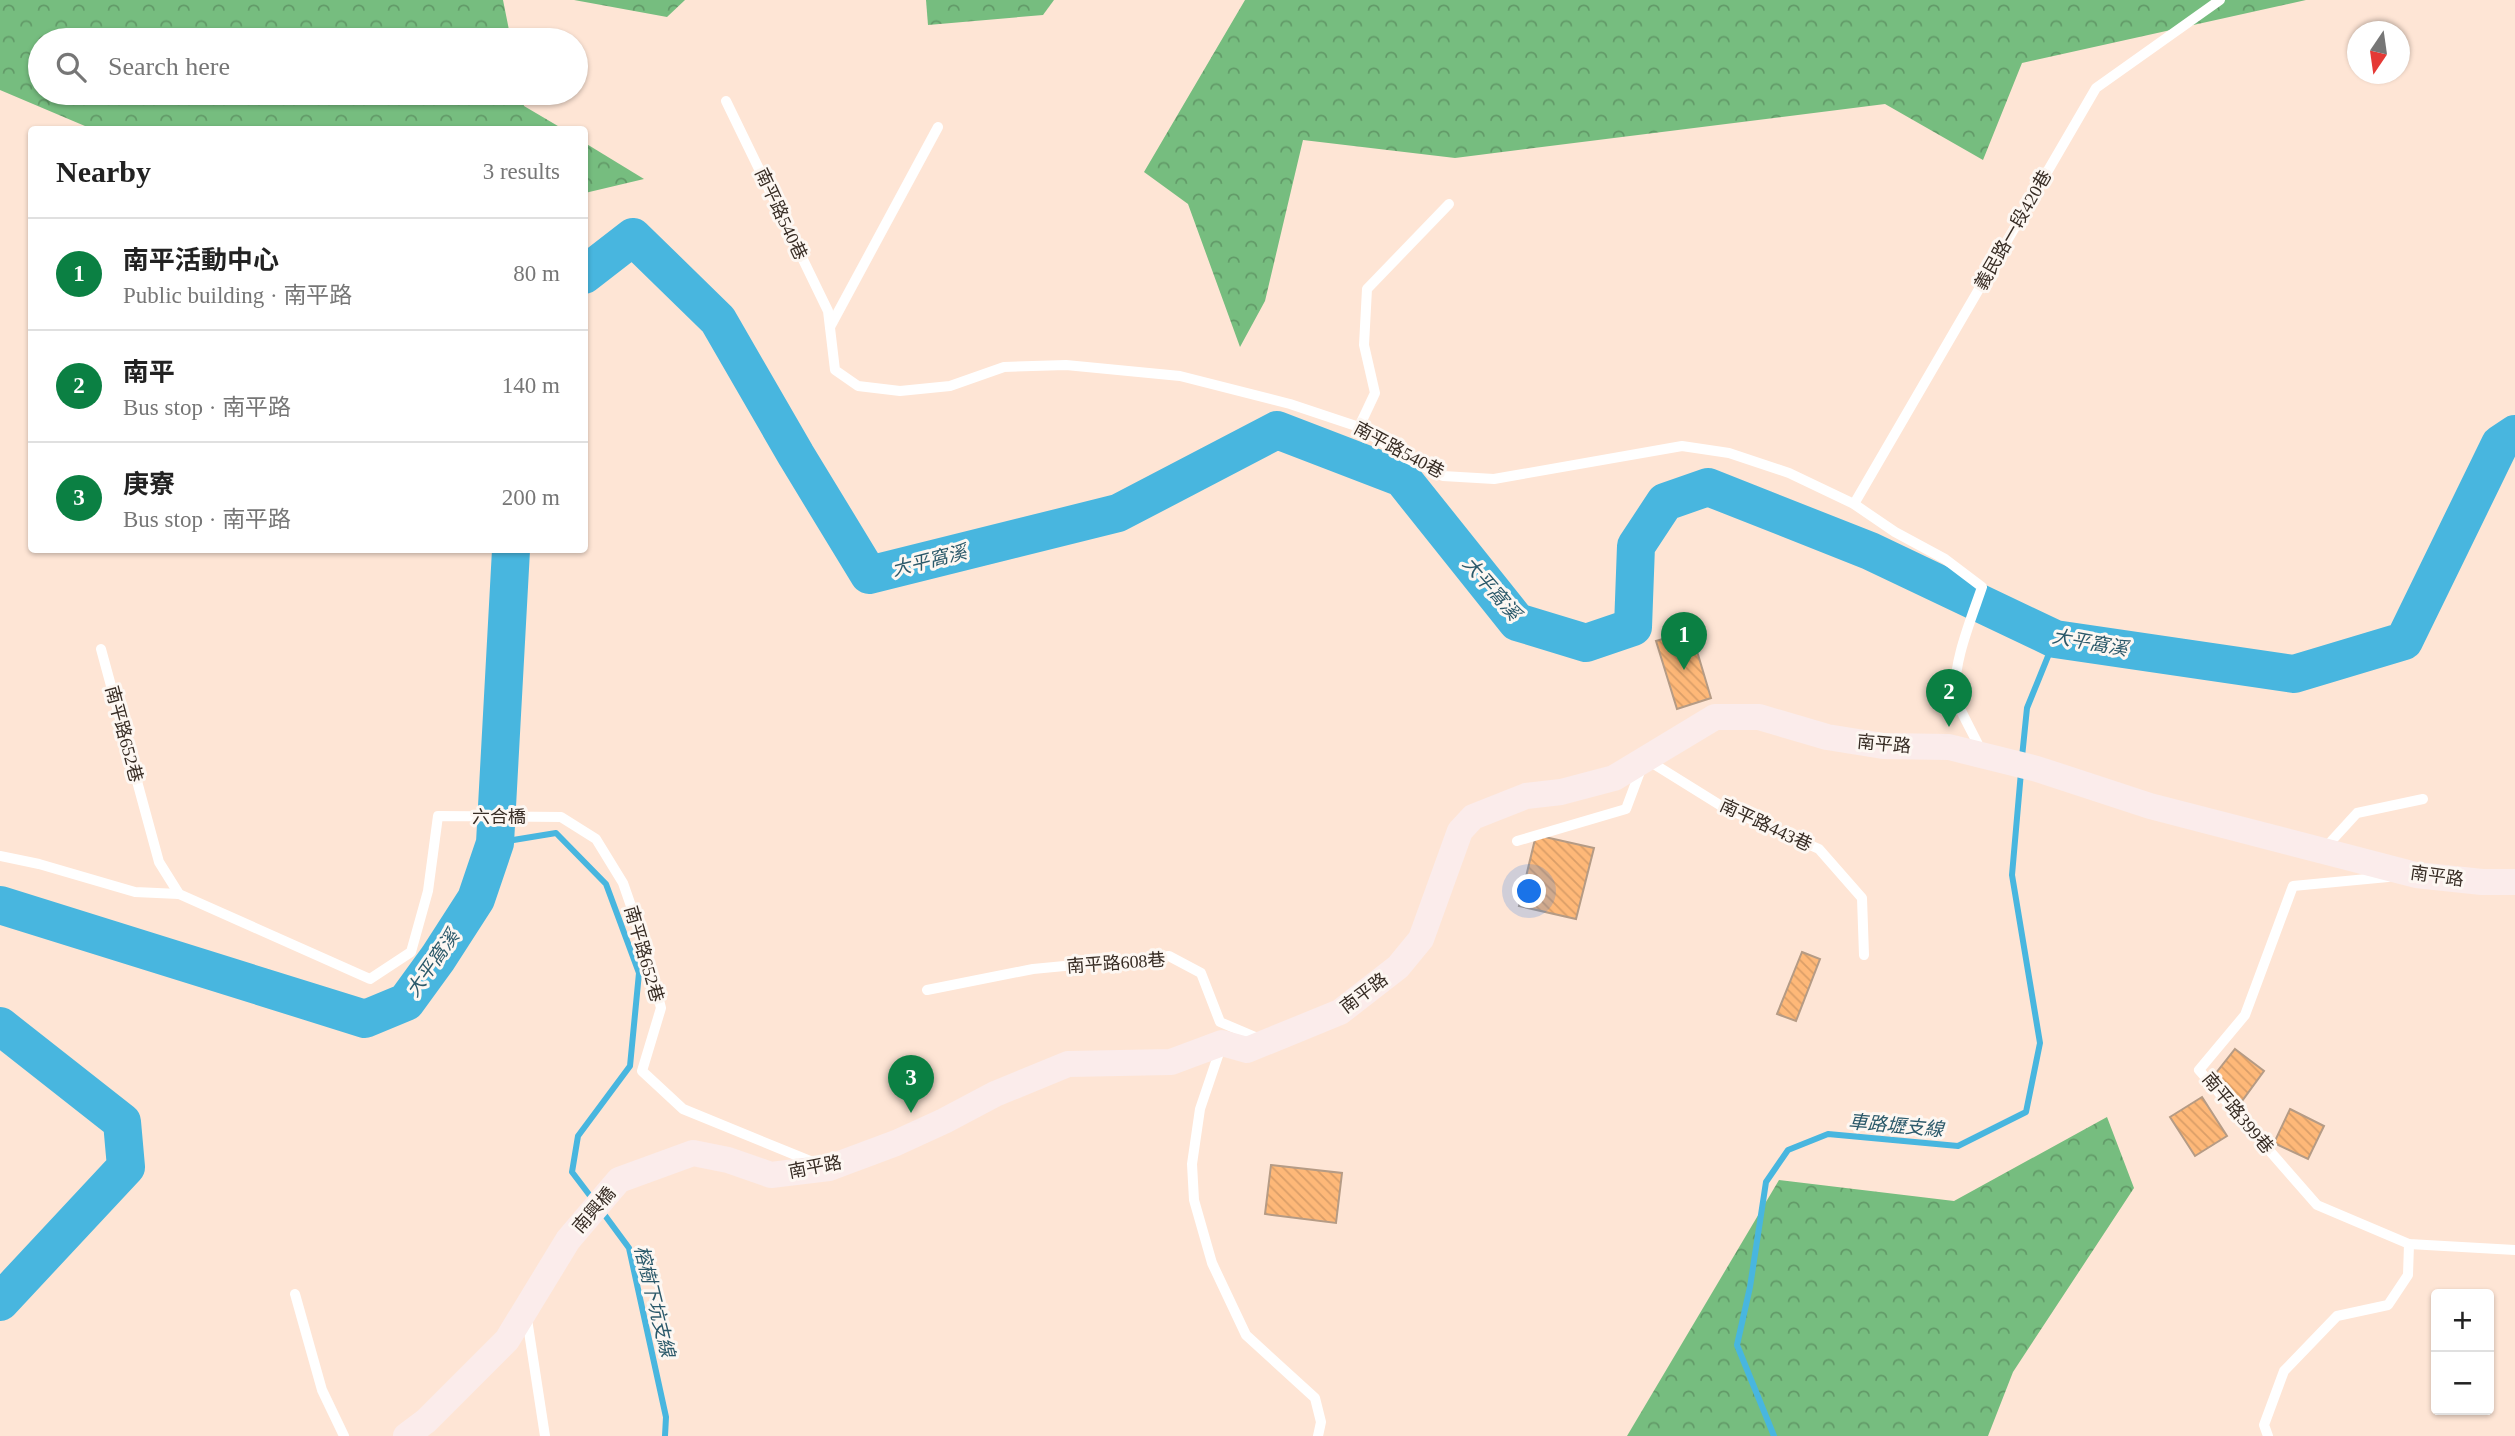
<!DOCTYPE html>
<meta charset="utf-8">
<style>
body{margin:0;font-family:"Times New Roman","Noto Sans TC",serif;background:#f2f2f2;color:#222}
.controls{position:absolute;right:21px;bottom:21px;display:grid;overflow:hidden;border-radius:7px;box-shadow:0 2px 5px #0004}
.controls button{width:63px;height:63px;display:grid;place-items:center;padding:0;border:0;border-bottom:2px solid #e0e0e0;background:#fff;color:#222;font:35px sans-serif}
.compass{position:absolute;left:2347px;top:21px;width:63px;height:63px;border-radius:50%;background:#fff;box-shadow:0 2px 5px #0004;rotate:193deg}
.you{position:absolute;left:1530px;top:892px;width:24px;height:24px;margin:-18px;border:5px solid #fff;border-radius:50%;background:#1a73e8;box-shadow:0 0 0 10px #1a73e833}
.badge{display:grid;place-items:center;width:46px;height:46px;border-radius:50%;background:#0b8043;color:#fff;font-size:23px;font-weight:700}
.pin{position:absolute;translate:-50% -58px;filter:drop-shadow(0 2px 4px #0008)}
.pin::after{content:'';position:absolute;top:37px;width:24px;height:21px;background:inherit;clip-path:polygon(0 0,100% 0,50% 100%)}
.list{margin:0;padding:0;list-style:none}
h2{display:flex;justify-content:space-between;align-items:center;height:91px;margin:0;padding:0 28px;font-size:30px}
h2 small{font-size:23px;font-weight:400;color:#767676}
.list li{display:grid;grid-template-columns:46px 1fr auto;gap:21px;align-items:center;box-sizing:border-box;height:112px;padding:0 28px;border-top:2px solid #e0e0e0}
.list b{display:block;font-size:26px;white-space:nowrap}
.list p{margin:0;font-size:23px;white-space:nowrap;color:#767676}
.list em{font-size:23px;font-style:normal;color:#767676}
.icon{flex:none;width:38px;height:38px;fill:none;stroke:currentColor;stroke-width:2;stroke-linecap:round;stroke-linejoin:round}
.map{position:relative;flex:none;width:2515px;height:1436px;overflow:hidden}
.search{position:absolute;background:#fff;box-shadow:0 2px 5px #0004;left:28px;top:28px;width:560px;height:77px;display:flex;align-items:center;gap:18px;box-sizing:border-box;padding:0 24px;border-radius:38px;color:#767676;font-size:26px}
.panel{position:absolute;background:#fff;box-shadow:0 2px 5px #0004;left:28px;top:126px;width:560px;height:427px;border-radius:7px}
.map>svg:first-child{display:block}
.forest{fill:url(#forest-crowns)}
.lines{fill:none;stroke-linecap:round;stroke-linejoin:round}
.stream{stroke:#48b6df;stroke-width:6}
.river{stroke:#48b6df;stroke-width:38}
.building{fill:url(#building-back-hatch);stroke:#b59b85;stroke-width:2}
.lane{stroke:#fff;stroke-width:10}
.secondary{stroke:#fbeceb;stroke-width:26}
.labels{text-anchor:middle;stroke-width:6;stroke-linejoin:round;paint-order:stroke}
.street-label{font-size:18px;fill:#372c24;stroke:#fdf7f2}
.water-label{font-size:19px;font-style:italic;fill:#2b596a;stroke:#fdf7f2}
</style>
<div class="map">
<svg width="2515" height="1436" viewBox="0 0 2515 1436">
<defs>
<pattern id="forest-crowns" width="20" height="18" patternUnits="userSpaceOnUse" patternTransform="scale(1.75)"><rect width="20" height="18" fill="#76bd7f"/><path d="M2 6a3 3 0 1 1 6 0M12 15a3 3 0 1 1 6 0" fill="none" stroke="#629a68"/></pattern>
<pattern id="building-back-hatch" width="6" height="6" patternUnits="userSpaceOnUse" patternTransform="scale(1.75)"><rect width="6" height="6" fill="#feb878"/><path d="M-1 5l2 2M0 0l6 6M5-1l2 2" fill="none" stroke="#da9e68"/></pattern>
</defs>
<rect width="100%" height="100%" fill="#fee5d5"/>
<g class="forest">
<polygon points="0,0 503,0 511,40 40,40 40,93 521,93 524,106 563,129 92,129 0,90"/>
<polygon points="574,0 685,0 667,17"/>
<polygon points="926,0 1054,0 1043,15 928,25"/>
<polygon points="1245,0 2306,0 2022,63 1983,160 1885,104 1455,158 1303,140 1265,301 1240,347 1188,204 1144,172"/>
<polygon points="584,143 585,143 644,179 585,193"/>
<polygon points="2107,1117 2134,1188 2013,1372 1988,1436 1627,1436 1779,1180 1954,1201"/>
</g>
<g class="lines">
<g class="stream">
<polyline points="2022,757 2027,708 2055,639"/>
<polyline points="495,843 556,833 606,884 639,973 630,1066 578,1136 572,1172 594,1201"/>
<polyline points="601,1210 629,1248 666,1417 665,1436"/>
<polyline points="1774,1436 1737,1345 1750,1287 1766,1182 1788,1150 1828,1134 1958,1146 2026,1112 2040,1043 2012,875 2021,772"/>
</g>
<g class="river">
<polyline points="584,275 633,237 718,320 796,455 869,575 1118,513 1277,430 1402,478 1517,622 1586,643 1633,627 1636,546 1665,502 1708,487 1870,551 2055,639 2294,674 2404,641 2500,444 2515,434"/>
<polyline points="0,905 365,1019 406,1002 438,958 476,899 495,843 511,550"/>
<polyline points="0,1026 122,1122 126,1167 0,1302"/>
</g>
</g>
<g class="building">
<polygon points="1691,631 1711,698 1677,709 1656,641"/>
<polygon points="1536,835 1594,848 1576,919 1519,906"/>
<polygon points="1802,952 1820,959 1796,1021 1777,1014"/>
<polygon points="2235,1049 2264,1071 2242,1101 2212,1078"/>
<polygon points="2202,1097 2227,1136 2195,1156 2170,1117"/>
<polygon points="2290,1109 2324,1126 2308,1159 2274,1143"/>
<polygon points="1271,1165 1342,1173 1336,1223 1265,1214"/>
</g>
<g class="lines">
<g class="lane">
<path d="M726 101 828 311 835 370 858 386 900 391 950 386 1004 367 1066 365 1180 376 1290 404 1359 427 1406 458 1443 476 1494 479 1682 446 1729 453 1789 473 1854 504 1895 532 1945 559 1982 587C1972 617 1951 666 1956 698 1958 708 1977 740 1982 753"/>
<polyline points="830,327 938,127"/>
<polyline points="1359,427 1375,393 1364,345 1367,289 1449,204"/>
<polyline points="1854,504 2096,88 2220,0"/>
<polyline points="101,649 159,862 179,894 370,979 411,952 428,891 438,816 561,817 596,839 623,883 646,949 661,1008 642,1071 683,1109 815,1163"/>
<polyline points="1649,761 1723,807 1819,849 1862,898 1864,955"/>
<polyline points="1517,841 1626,809 1641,769"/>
<polyline points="2325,848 2357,813 2423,799"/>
<polyline points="0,856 39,864 135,892 179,894"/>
<polyline points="2388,877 2293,886 2245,1015 2199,1070 2317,1205 2409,1244 2515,1250"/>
<polyline points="927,990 1033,969 1169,956 1201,973 1220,1022 1260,1039"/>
<polyline points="1221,1047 1200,1109 1192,1164 1194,1200 1212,1263 1246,1335 1315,1398 1321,1422 1318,1436"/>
<polyline points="295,1294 322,1390 344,1436"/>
<polyline points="527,1319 545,1436"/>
<polyline points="2268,1436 2264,1425 2284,1371 2337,1316 2388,1305 2408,1275 2409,1244"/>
</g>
<polyline class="secondary" points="406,1436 426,1421 507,1340 568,1240 619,1180 693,1153 728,1160 771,1175 829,1168 896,1143 944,1121 995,1094 1068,1064 1171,1062 1222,1043 1247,1050 1340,1012 1398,967 1421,939 1460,831 1473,817 1526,796 1561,792 1614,778 1715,717 1759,717 1827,737 1883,746 1949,747 2037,769 2150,806 2416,875 2482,882 2515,882"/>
</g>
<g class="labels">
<g class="street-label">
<text transform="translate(781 214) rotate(65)" y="6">南平路540巷</text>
<text transform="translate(2013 230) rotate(-60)" y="6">義民路一段420巷</text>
<text transform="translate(1399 450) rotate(28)" y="6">南平路540巷</text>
<text transform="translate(124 734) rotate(75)" y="6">南平路652巷</text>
<text transform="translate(1884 744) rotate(5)" y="6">南平路</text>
<text x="499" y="823">六合橋</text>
<text transform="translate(1766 825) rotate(25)" y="6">南平路443巷</text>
<text transform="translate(2437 876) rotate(8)" y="6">南平路</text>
<text transform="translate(644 954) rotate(74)" y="6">南平路652巷</text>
<text transform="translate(1116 963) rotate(-4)" y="6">南平路608巷</text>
<text transform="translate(1364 993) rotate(-37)" y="6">南平路</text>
<text transform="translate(2238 1113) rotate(50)" y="6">南平路399巷</text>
<text transform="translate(815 1167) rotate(-11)" y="6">南平路</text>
<text transform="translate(594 1210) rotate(-49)" y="6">南興橋</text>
</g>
<g class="water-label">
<text transform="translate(929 560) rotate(-14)" y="7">大平窩溪</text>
<text transform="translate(1492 588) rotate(49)" y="7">大平窩溪</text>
<text transform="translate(2090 642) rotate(10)" y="7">大平窩溪</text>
<text transform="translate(432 963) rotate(-55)" y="7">大平窩溪</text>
<text transform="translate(1896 1125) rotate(5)" y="7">車路壢支線</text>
<text transform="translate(655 1301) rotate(76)" y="7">榕樹下坑支線</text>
</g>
</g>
</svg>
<div class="controls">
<button>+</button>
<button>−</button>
</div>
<svg class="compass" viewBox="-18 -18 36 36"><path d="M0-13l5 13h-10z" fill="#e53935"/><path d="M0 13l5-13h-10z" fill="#767676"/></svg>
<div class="you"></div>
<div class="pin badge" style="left:1684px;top:670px">1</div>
<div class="pin badge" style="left:1949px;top:727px">2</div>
<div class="pin badge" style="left:911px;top:1113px">3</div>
<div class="search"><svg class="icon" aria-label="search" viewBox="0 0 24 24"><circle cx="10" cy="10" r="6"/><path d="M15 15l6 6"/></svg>Search here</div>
<section class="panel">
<h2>Nearby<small>3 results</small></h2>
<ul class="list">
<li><span class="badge">1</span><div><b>南平活動中心</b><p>Public building · 南平路</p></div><em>80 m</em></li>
<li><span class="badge">2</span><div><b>南平</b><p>Bus stop · 南平路</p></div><em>140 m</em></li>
<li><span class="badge">3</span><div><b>庚寮</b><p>Bus stop · 南平路</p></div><em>200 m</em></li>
</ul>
</section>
</div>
